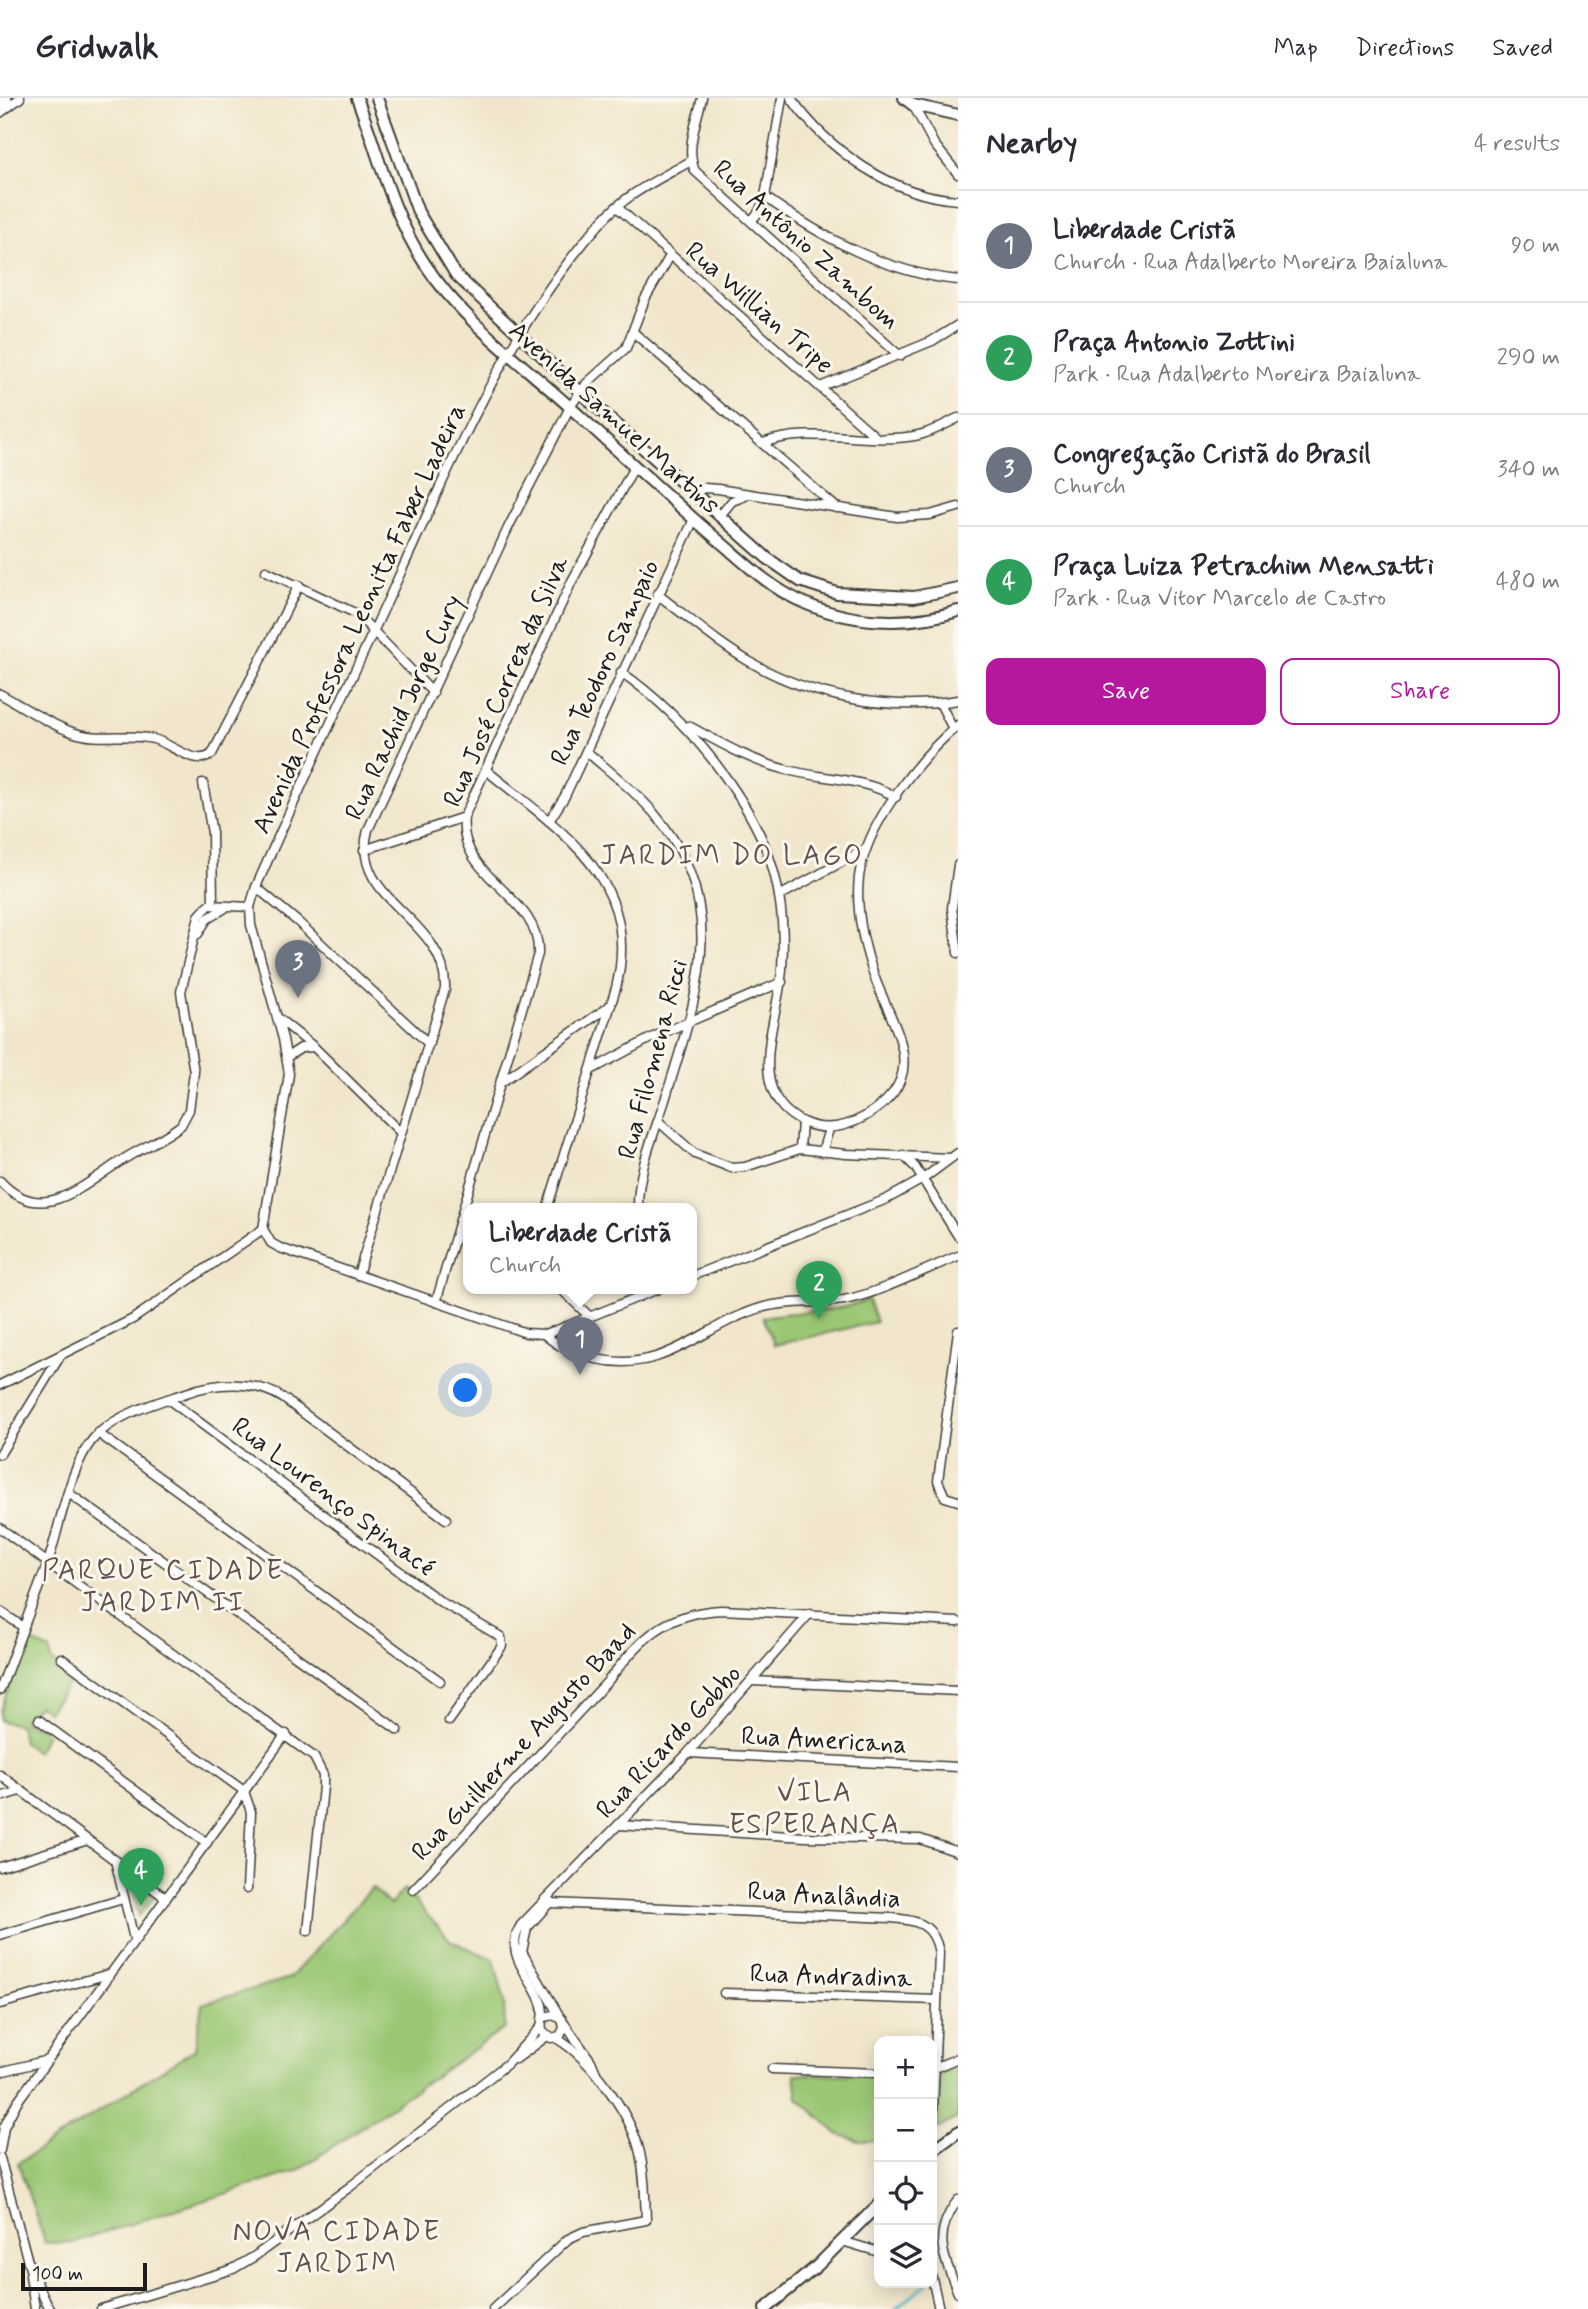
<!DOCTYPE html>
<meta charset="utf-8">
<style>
body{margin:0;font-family:Mynerve,sans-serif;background:#f7f7f7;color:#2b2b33}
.controls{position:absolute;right:21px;bottom:21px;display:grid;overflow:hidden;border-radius:14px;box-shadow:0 4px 18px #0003}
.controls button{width:63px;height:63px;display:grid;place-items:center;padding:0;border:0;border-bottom:2px solid #e1e1e2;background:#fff;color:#2b2b33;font:35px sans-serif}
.scale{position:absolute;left:21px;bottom:18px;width:126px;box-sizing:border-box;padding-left:7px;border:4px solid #1c1c1c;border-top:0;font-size:19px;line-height:24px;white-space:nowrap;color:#1c1c1c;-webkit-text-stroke:5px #fbf7ec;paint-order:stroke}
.you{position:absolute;left:466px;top:1293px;width:24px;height:24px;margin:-18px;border:5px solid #fff;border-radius:50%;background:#1a73e8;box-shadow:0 0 0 10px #1a73e833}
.badge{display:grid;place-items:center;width:46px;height:46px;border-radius:50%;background:#b5179e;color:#fff;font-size:23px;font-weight:700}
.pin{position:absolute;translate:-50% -58px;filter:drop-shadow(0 2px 4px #0008)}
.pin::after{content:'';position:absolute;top:37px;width:24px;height:21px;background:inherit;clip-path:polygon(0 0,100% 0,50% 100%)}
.popup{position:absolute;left:463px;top:1105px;width:234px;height:91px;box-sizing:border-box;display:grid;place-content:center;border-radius:14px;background:#fff;filter:drop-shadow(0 2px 5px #0005);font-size:23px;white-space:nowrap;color:#7c7c81}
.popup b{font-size:26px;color:#2b2b33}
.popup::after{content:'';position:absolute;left:50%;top:100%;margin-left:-14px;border:14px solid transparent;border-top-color:#fff}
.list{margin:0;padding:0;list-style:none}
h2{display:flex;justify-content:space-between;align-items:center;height:91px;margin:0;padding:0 28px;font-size:30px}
h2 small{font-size:23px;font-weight:400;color:#7c7c81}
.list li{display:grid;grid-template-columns:46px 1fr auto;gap:21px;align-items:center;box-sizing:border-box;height:112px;padding:0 28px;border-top:2px solid #e1e1e2}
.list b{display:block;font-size:26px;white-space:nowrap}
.list p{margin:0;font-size:23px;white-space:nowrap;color:#7c7c81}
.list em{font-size:23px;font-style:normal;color:#7c7c81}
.actions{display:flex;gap:14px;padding:21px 28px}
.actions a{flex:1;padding:16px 0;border:2px solid #b5179e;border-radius:14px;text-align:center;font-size:24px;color:#b5179e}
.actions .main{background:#b5179e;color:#fff}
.icon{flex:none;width:38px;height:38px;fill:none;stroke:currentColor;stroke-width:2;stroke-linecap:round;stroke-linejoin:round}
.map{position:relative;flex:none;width:958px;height:2211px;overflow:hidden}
header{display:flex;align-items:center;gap:42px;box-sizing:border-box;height:98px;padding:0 35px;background:#fff;border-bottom:2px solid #e1e1e2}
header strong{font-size:33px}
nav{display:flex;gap:38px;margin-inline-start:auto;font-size:24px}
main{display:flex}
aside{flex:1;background:#fff}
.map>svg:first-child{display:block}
.green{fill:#9bc774;stroke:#5c7248;stroke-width:2}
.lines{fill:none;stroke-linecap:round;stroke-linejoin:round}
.stream{stroke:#4eb5cc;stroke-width:2.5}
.street-casing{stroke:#3c3a36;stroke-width:11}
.secondary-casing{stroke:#3c3a36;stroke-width:14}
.primary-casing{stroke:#3c3a36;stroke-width:16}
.street{stroke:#fff;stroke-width:8}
.secondary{stroke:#fff;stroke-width:10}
.primary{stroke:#fff;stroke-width:12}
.labels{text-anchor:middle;stroke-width:6;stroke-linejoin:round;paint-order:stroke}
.street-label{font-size:26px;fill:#1c1c1c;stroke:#fbf7ec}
.neighbourhood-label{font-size:28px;letter-spacing:2px;fill:#634f4d;stroke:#fbf7ec}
</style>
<header>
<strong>Gridwalk</strong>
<nav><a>Map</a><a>Directions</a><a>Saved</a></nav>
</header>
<main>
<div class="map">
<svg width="958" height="2211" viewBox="0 0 958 2211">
<rect width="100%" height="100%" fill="#fbf7ec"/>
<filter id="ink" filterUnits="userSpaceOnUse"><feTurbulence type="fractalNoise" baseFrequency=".0143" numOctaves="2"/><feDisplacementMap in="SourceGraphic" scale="14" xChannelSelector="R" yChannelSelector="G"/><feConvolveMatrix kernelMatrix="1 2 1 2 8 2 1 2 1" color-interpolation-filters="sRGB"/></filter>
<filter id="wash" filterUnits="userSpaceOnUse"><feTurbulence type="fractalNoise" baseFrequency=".00686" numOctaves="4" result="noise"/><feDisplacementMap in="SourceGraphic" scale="28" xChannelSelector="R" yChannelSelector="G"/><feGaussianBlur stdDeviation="1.57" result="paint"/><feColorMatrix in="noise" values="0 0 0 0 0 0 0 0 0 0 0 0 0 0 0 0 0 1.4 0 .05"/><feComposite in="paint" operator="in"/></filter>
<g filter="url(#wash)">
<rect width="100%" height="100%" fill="#f1e6cb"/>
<g class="green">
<path d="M868 1201 876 1224 774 1247 763 1219C797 1212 836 1216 868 1201Z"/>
<polygon points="27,1542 50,1552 51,1563 75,1577 48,1614 39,1607 24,1620 25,1625 44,1631 47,1636 37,1654 23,1645 20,1627 0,1623 0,1613"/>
<polygon points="131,1784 156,1798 138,1818"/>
<polygon points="372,1790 390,1807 404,1791 451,1843 494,1861 504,1901 505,1930 297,2073 74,2144 45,2145 18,2065 195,1951 202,1906 290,1880"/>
<polygon points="958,1969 958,2020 937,2031 940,1976"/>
<polygon points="795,1976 879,1977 879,2043 859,2043 838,2036 798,2000"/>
</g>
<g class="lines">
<g class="stream">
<polyline points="957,2163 958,2162"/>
<polyline points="934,2180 942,2173"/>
<polyline points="896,2211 928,2185"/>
</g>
</g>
</g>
<g filter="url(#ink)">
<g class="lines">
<defs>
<g id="street">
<path d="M702 0C697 23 685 51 695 73L900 258"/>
<path d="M791 0C828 52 892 98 958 102"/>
<polyline points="913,7 934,46 958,76"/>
<polyline points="0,15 20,0"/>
<path d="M765 99C823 140 887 175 958 182"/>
<polyline points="617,109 877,340"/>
<polyline points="751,123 759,114 765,99 782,0"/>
<polyline points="633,234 837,410"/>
<polyline points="820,289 932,243 958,227"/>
<path d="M763 345C812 327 868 348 919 337 933 334 945 326 958 320"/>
<polyline points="693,395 704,390 718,391 897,419 930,417 958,409"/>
<polyline points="719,419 732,403 745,398"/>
<polyline points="266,473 357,516 433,595"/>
<path d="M657 496C688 519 718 546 752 565 811 599 890 614 958 602"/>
<path d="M621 574C657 599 685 627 712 661 764 728 788 783 782 870 780 918 741 995 803 1024 824 1034 844 1030 864 1019 932 980 896 935 876 883 864 850 855 815 859 779 866 726 918 661 958 627"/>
<path d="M0 596C24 609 47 625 72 634 99 644 126 634 153 641 171 645 196 670 212 656L299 487"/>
<polyline points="940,605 953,631"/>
<path d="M689 628C720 645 751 663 787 672 822 681 864 680 896 699"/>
<path d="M586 653C609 673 634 692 653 714 734 807 696 900 665 1002 654 1037 637 1074 638 1111"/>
<path d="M486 672C560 733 643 781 616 890L547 1111"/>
<polyline points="203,685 212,735 213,807"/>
<polyline points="549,723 565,698 694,421"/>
<polyline points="364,752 464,719"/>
<polyline points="958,767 952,810 958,855"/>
<polyline points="256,789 298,824 429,946"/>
<polyline points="779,798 866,751"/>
<polyline points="198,836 207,821 225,810"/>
<polyline points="278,920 314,949 401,1035"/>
<polyline points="287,959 301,950 314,949"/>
<polyline points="593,971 651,940 782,884"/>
<polyline points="503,983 611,907"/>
<polyline points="658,1023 695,1056 732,1070 745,1069 800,1051 846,1056 951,1060"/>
<polyline points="800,1051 802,1024"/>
<polyline points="822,1054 829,1031"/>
<polyline points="903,1057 915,1069 958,1138"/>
<path d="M0 1083C43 1130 85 1085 124 1061 143 1049 164 1041 181 1027L189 1012 194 974 181 894 199 818 209 807 250 809"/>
<path d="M263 1131 289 976 283 941 251 827 250 809 256 789C302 684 352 580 400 476 456 354 512 223 603 122 626 96 661 80 691 63"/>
<polyline points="263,1131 271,1145 280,1150 526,1235 544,1236 557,1232 658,1191"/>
<path d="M358 1177 445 891C448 820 348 803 368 732L509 428 570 309 587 285 626 250 645 201 670 158"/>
<polyline points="692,1178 887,1101 923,1081 958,1055"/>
<polyline points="561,1191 590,1219"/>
<path d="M436 1204 538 856C541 797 457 781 464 719L572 483 634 369"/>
<polyline points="564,1229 572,1245 585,1256"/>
<polyline points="958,1233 938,1383 945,1399 958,1403"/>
<path d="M544 1236C560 1250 575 1256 596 1261 668 1277 702 1226 764 1209 790 1202 818 1206 844 1202 880 1195 923 1172 958 1158"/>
<polyline points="0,1287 133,1221 263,1131"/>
<polyline points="168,1301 441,1504 501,1539 502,1548 449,1623"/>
<polyline points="98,1335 440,1583"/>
<polyline points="0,1356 59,1260"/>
<polyline points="70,1396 398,1632"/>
<polyline points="0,1430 314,1659 323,1677 323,1689 308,1833"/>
<polyline points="0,1513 23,1529"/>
<polyline points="61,1560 244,1693 251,1714 247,1791"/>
<polyline points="752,1583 958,1593"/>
<path d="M0 1592C15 1551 31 1509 47 1467 60 1431 70 1360 99 1335 121 1315 158 1304 186 1295 216 1284 255 1282 283 1300L446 1421"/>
<polyline points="39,1622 207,1745"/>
<polyline points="688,1655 958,1669"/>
<polyline points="0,1677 166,1800"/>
<polyline points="0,1699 20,1693"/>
<polyline points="619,1727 805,1739 920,1741 958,1754"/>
<polyline points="115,1762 134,1841"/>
<polyline points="0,1769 88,1742"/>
<path d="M413 1792 607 1584C641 1541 664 1515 721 1512L958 1524"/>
<path d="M545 1801 551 1805 891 1820C918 1822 934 1826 939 1855L932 2040"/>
<polyline points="551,1803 527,1830 522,1854 560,1919"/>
<polyline points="0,1837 123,1801"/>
<polyline points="724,1895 937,1902"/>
<polyline points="0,1906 109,1876"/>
<path d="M545 1919 553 1917 562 1921 564 1930 560 1938 551 1940 542 1933C540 1921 546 1914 540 1902 530 1877 503 1856 521 1827L688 1655 810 1515"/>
<polyline points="564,1925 591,1963 596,1975"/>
<polyline points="516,1961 547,1938"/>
<polyline points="772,1971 879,1975"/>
<polyline points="932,1971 958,1960"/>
<polyline points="0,1974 48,1962"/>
<polyline points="0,2052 4,2029 17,2004 286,1636"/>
<polyline points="0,2060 30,2171 50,2211"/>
<path d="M958 2102C931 2137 944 2158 958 2195"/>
<polyline points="842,2143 879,2154"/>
<polyline points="30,2177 35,2211"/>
<polyline points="932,2180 939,2211"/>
<polyline points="101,2211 233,2171 255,2158 351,2088 507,1966 541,1929"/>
<path d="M493 2211 568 2141 583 2134 646 2122C645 2099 645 2075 639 2051 629 2013 589 1959 556 1940"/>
</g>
<g id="secondary">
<path d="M357 0C379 56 391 115 425 166 462 223 522 265 572 311 620 355 668 399 718 442 743 463 768 488 798 502 848 526 906 529 958 513"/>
<polyline points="377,0 418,114 456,177 590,303 767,460 800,483 837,495 914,499 958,490"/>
<polyline points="904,0 913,7 958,17"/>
<polyline points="932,2053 958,2034"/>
<polyline points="765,2211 817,2168 879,2106"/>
</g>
<polyline id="primary" points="0,3 5,0"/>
</defs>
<use href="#street" class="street-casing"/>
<use href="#secondary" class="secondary-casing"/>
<use href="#primary" class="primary-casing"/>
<use href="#street" class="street"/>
<use href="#secondary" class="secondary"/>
<use href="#primary" class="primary"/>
</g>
</g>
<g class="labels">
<g class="street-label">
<text transform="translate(807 146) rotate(42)" y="9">Rua Antônio Zambom</text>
<text transform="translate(760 209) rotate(41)" y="9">Rua Willian Tripe</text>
<text transform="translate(615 319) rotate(42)" y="9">Avenida Samuel Martins</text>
<text transform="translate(358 520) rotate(-65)" y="9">Avenida Professora Leonita Faber Ladeira</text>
<text transform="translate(604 564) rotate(-65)" y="9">Rua Teodoro Sampaio</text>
<text transform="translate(505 583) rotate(-66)" y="9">Rua José Correa da Silva</text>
<text transform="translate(403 609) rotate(-65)" y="9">Rua Rachid Jorge Cury</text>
<text transform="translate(652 961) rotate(-75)" y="9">Rua Filomena Ricci</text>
<text transform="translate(334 1398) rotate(37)" y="9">Rua Lourenço Spinacé</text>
<text transform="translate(824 1641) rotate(3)" y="9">Rua Americana</text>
<text transform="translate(523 1643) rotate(-47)" y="9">Rua Guilherme Augusto Baad</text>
<text transform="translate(668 1643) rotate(-47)" y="9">Rua Ricardo Gobbo</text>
<text transform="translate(824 1796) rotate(3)" y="9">Rua Analândia</text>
<text transform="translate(831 1877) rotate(2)" y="9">Rua Andradina</text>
</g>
<g class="neighbourhood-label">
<text x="732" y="766">JARDIM DO LAGO</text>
<text x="163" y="1481">PARQUE CIDADE<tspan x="163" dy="32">JARDIM II</tspan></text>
<text x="815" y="1703">VILA<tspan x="815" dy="32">ESPERANÇA</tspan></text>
<text x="337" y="2142">NOVA CIDADE<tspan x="337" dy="32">JARDIM</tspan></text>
</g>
</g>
</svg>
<div class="controls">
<button>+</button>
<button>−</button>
<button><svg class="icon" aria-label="locate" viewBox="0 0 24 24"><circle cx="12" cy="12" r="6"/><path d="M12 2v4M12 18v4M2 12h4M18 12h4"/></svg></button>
<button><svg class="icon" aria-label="layers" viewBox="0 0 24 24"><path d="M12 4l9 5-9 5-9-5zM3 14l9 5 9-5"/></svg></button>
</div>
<div class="scale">100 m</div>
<div class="you"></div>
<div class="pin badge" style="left:580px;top:1277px;background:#6b7280">1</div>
<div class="popup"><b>Liberdade Cristã</b>Church</div>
<div class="pin badge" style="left:819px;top:1221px;background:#2e9e5b">2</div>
<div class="pin badge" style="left:298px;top:900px;background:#6b7280">3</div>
<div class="pin badge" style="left:141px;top:1808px;background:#2e9e5b">4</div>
</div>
<aside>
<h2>Nearby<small>4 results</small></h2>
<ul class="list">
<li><span class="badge" style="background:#6b7280">1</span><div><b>Liberdade Cristã</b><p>Church · Rua Adalberto Moreira Baialuna</p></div><em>90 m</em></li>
<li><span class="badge" style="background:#2e9e5b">2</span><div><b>Praça Antonio Zottini</b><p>Park · Rua Adalberto Moreira Baialuna</p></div><em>290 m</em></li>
<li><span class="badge" style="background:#6b7280">3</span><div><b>Congregação Cristã do Brasil</b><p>Church</p></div><em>340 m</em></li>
<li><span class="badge" style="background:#2e9e5b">4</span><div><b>Praça Luiza Petrachim Mensatti</b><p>Park · Rua Vitor Marcelo de Castro</p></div><em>480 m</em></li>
</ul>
<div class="actions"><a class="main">Save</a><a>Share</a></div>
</aside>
</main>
